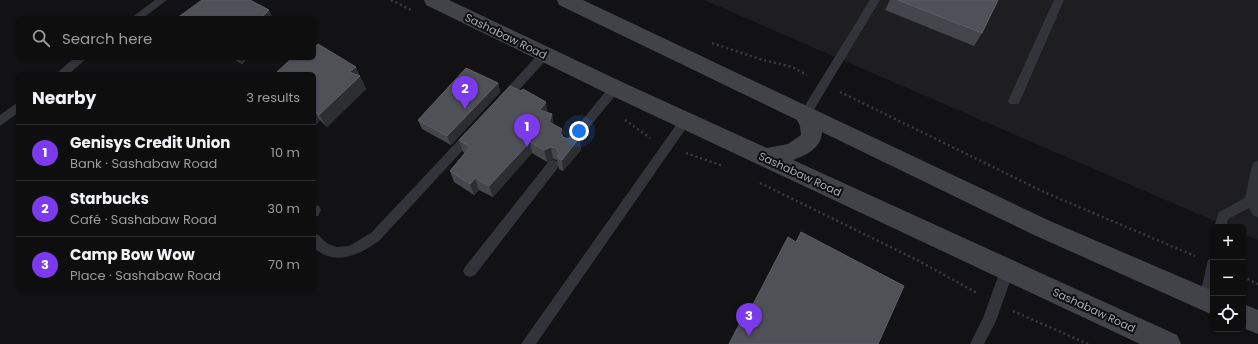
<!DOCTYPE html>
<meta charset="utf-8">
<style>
body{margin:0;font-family:Poppins,sans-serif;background:#171718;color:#f1f3f6}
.controls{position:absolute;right:12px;bottom:12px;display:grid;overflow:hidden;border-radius:6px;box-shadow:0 1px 3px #0004}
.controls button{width:36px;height:36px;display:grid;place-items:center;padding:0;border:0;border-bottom:1px solid #2e2e2f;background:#0e0e0f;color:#f1f3f6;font:20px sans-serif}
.you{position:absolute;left:579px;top:131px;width:14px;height:14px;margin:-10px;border:3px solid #fff;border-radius:50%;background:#1a73e8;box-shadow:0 0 0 6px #1a73e833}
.badge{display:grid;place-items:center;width:26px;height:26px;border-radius:50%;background:#7c3aed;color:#fff;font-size:13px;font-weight:700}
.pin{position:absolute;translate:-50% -33px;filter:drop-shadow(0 1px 2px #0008)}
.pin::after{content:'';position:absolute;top:21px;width:14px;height:12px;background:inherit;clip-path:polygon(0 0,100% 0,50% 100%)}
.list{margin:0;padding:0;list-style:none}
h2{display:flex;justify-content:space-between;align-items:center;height:52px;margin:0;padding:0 16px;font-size:17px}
h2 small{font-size:13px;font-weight:400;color:#9b9c9e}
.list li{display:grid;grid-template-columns:26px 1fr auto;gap:12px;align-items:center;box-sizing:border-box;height:56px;padding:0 16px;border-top:1px solid #2e2e2f}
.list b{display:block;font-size:15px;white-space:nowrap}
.list p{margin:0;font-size:13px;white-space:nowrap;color:#9b9c9e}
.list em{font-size:13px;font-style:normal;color:#9b9c9e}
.icon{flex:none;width:22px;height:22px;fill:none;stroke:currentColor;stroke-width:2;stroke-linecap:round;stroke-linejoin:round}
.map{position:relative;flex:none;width:1258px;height:344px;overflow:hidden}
.search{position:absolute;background:#0e0e0f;box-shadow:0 1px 3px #0004;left:16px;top:16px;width:300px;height:44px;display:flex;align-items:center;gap:10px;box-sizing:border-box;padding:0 14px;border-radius:6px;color:#9b9c9e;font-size:15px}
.panel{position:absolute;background:#0e0e0f;box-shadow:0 1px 3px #0004;left:16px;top:72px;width:300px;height:220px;border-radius:6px}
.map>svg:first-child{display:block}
.built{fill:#1e1e21}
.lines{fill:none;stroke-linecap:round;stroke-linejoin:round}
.path{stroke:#393b40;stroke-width:2.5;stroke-dasharray:2 3;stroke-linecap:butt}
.service{fill:#333439;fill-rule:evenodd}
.secondary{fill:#414349;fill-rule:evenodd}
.wall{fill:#45464c}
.shaded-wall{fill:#2c2d31}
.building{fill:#4f5157;stroke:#5c5f66}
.labels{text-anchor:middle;stroke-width:4;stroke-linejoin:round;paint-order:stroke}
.street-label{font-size:11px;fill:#a3a9b5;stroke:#0d0d0f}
</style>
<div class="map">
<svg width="1258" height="344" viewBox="0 0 1258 344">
<rect width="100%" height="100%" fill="#121214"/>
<polygon class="built" points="704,0 1258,0 1258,240 1243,234 1243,227 1228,227"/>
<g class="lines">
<g class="path">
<polyline points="391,0 413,11"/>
<polyline points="712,43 763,60 792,67 807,75"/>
<polyline points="840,92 1046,193 1195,256"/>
<polyline points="625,120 650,138"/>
<polyline points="686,153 723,166"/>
<polyline points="760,183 919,261 977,293"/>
<polyline points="1243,277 1258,284"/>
<polyline points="1013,311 1088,344"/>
</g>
<g class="service">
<polygon points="155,0 167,0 143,18 131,18"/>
<polygon points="870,0 880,0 809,118 801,118 799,115 801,112"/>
<polygon points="1054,0 1064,0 1020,101 1018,104 1010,104 1008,101"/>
<polygon points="544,51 548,52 549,55 548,58 508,102 500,102 498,99 500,96 540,52"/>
<polygon points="74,58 87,58 69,74 56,74"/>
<polygon points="615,84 619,85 621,88 619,91 573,147 569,149 565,147 563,144 565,141 611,85"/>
<polygon points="18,102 18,113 0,126 0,115"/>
<polygon points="685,116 689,118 691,121 689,124 536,344 521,344 681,118"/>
<path d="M471 129 475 131 477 134 475 137 379 241C358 255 337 267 314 248V233L318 235 328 244 337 247 349 246 371 233 467 131Z"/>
<polygon points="553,160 557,161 559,165 557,169 475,275 470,277 465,275 463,271 465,267 549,161"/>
<polygon points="1258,161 1258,217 1254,216 1249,208 1228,219 1226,227 1214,227 1219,212 1245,198 1252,166 1254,162"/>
<polygon points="314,205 319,206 321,210 318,216 314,217"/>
<polygon points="1213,258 1213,298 1211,304 1206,306 1201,304 1199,300 1207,264 1208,260"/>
<polygon points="1007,264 1012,266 1014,270 996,321 984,344 970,344 983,318 1002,266"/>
</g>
<g class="secondary">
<path d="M424 0H449L622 82 767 148 788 144 801 135 800 126 797 120 559 5 557 0H583L1050 221 1213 291V315L1034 235 822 132C821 149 806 155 793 160L1177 335 1181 344H1140L608 94 426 5Z"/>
<polygon points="1243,304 1258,310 1258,334 1243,328"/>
</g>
</g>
<g class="wall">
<polygon points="890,0 998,0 982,33 974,46 885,10"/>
<polygon points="232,58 248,58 242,64"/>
<polygon points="314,74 362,80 366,89 327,127 320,120 314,126"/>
<polygon points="498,83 500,92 451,145 422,129 418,120"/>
<polygon points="548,113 552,114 553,124 562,129 563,137 568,139 579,138 581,150 563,171 559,169 557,160 553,159 547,162 532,153 493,197 479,190 474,195 454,182 450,171 465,153 463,152 459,140"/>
</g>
<g class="shaded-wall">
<polygon points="269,10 273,18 264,18 263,16"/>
<polygon points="215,58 220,58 217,60"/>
<polygon points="237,58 248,58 242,64"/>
<polygon points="356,67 366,89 327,127 319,115 349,72"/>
<polygon points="498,83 500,92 451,145 447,136"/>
<polygon points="546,102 548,114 540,110"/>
<polygon points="314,111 320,120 314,126"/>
<polygon points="552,114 554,126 549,122"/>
<polygon points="562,129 563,141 560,133"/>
<polygon points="579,138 581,150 563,171 562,160"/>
<polygon points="530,142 532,153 493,197 489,186"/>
<polygon points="551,147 553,159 547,162 544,150"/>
<polygon points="475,178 479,190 474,195 470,184"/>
</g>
<g class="building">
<polygon points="202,0 250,0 269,10 263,16 268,18 177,18"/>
<polygon points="898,0 998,0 982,33"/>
<polygon points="318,44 356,67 349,72 360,76 319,115 314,110 314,74 275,74 292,58 314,58 314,48"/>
<polygon points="466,68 498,83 447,136 418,120"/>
<polygon points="510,86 521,91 523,89 546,102 540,110 552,114 549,122 562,129 560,133 563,137 568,139 574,135 579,138 562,160 557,157 559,153 556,148 551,147 544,150 530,142 489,186 475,178 470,184 450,171 470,147 459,140"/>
<polygon points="801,232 904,286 878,344 729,344 743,317 746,318 788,237 796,242"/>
</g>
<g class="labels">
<g class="street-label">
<text transform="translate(506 36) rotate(26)" y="4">Sashabaw Road</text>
<text transform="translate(800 174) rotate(25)" y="4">Sashabaw Road</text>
<text transform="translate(1094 310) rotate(25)" y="4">Sashabaw Road</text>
</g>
</g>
</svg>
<div class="controls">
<button>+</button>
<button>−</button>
<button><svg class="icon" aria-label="locate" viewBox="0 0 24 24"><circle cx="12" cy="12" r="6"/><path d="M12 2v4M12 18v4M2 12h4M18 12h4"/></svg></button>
</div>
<div class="you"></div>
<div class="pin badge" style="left:527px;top:147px">1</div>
<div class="pin badge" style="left:465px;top:109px">2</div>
<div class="pin badge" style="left:749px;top:336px">3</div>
<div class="search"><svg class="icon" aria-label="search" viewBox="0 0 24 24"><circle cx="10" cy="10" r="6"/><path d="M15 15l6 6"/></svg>Search here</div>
<section class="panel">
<h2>Nearby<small>3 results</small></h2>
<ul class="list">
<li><span class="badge">1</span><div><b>Genisys Credit Union</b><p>Bank · Sashabaw Road</p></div><em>10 m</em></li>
<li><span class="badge">2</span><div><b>Starbucks</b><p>Café · Sashabaw Road</p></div><em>30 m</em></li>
<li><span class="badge">3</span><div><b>Camp Bow Wow</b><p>Place · Sashabaw Road</p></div><em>70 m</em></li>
</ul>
</section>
</div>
